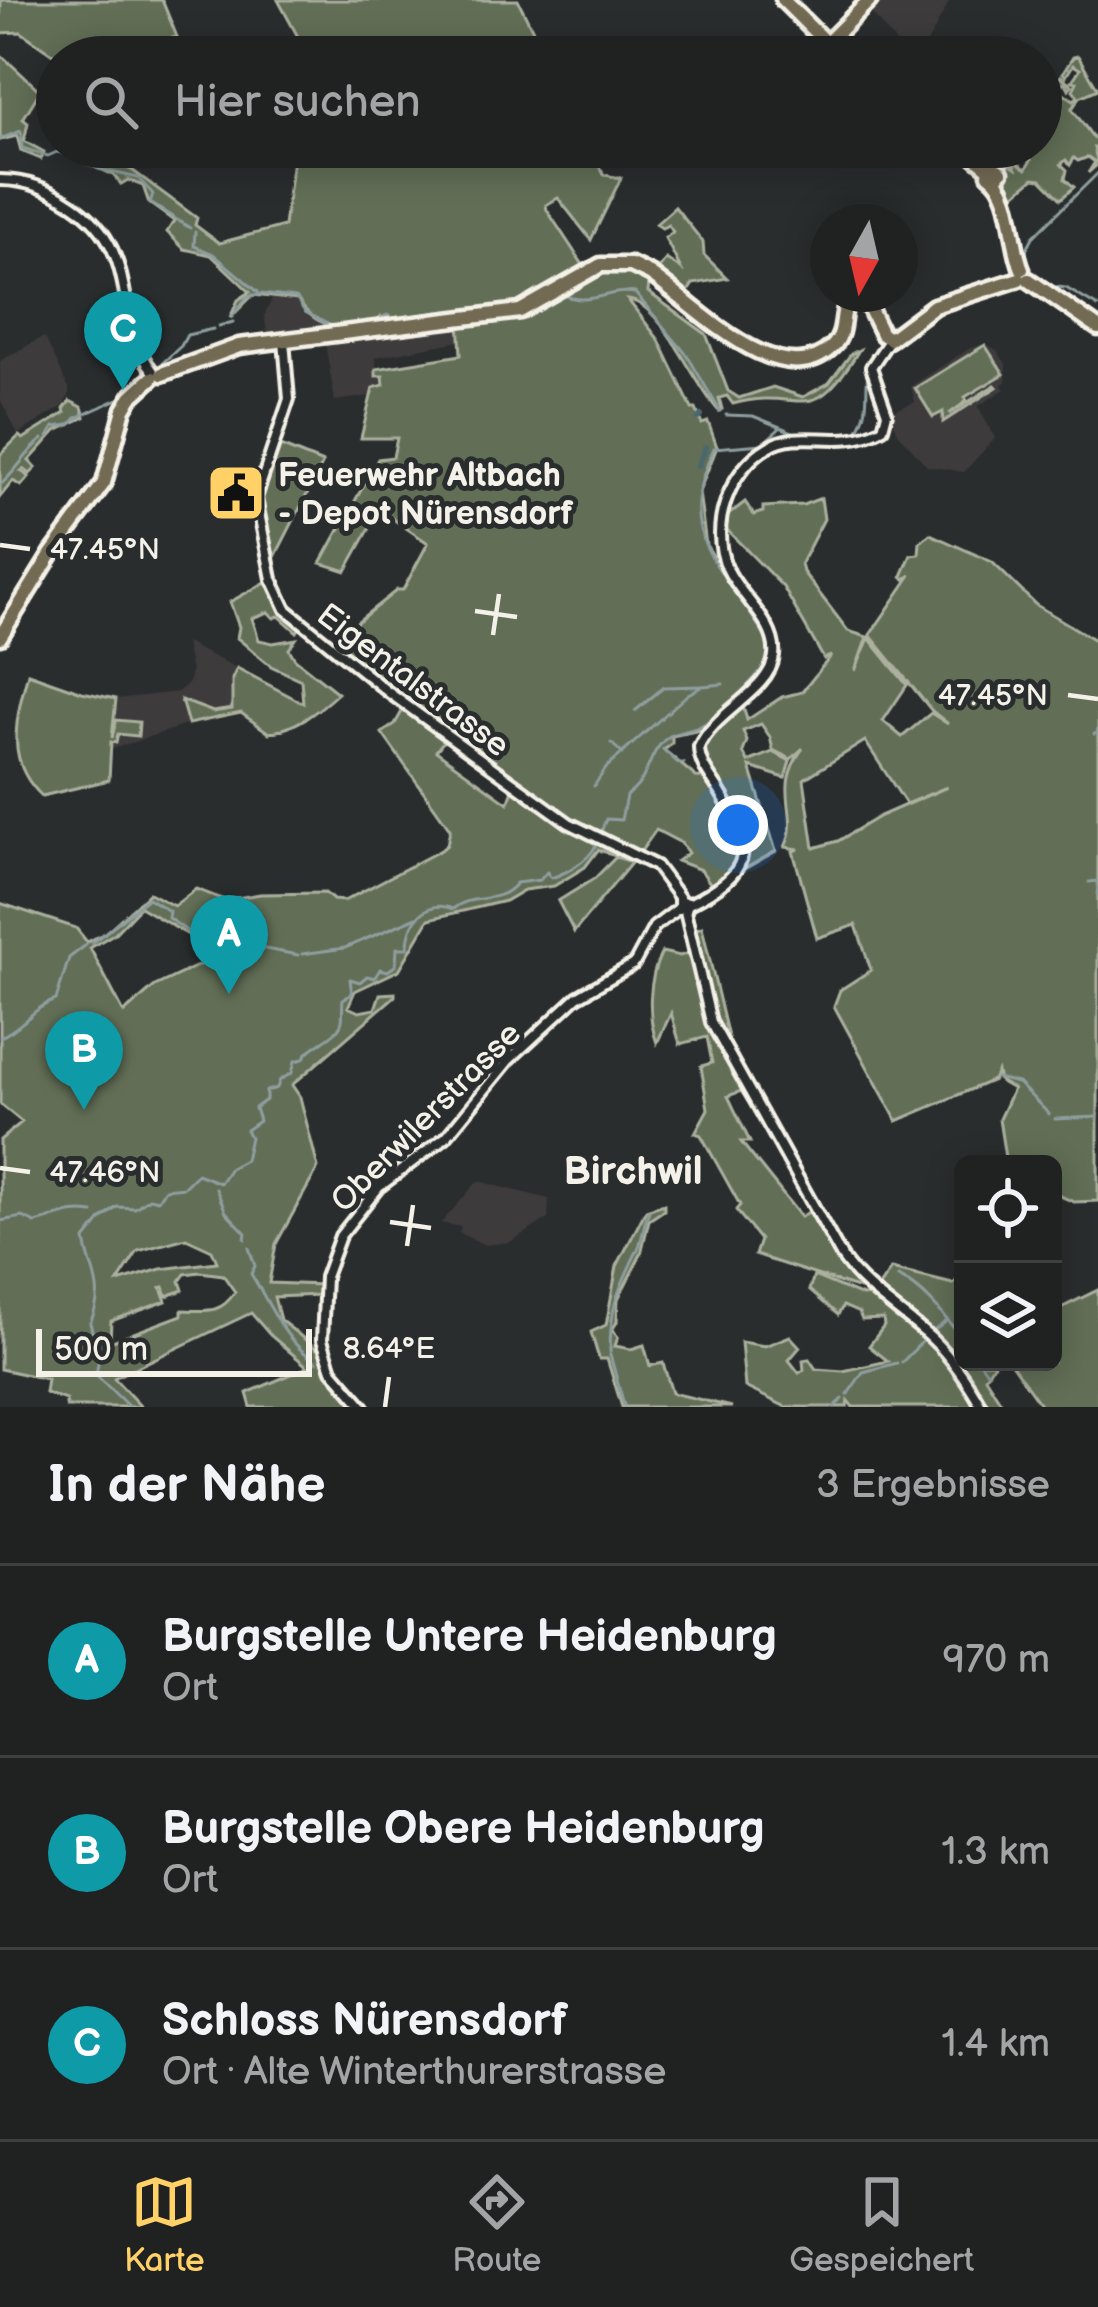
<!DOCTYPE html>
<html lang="de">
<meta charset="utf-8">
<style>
body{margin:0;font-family:"Balsamiq Sans",sans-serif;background:#2d2f2f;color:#f1f3f6}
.controls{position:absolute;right:36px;bottom:36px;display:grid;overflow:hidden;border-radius:18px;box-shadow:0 6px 30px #0003}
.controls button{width:108px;height:108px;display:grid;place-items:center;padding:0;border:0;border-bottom:3px solid #3d3f40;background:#202222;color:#f1f3f6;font:60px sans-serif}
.compass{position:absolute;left:810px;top:204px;width:108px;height:108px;border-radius:50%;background:#202222;box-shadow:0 6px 30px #0003;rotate:188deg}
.scale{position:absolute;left:36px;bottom:30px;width:276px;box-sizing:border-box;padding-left:12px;border:6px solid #f4f1e8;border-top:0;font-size:33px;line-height:42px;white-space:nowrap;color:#f4f1e8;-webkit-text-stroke:9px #2a2d2e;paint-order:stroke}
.you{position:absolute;left:738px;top:825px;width:42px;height:42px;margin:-30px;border:9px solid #fff;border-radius:50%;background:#1a73e8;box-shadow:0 0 0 18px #1a73e833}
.badge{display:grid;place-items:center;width:78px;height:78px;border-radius:50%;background:#ffd166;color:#fff;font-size:39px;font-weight:700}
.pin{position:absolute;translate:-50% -99px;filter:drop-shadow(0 3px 6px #0008)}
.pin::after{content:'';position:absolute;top:63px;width:42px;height:36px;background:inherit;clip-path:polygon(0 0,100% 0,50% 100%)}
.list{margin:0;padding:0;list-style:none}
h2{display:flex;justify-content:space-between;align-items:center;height:156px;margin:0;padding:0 48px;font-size:51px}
h2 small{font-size:39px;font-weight:400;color:#a2a4a5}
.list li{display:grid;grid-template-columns:78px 1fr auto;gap:36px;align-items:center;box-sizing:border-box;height:192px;padding:0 48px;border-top:3px solid #3d3f40}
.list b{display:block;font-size:45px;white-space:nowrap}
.list p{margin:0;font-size:39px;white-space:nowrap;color:#a2a4a5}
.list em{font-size:39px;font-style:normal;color:#a2a4a5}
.icon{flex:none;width:66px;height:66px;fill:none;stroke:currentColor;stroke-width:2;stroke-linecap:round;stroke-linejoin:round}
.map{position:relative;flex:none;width:1098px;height:1407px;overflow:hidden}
.search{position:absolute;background:#202222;box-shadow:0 6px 30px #0003;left:36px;right:36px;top:36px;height:132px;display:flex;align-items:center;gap:30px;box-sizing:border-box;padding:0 42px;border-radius:66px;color:#a2a4a5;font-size:45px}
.sheet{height:732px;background:#202222}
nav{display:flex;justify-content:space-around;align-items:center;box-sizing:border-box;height:168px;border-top:3px solid #3d3f40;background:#202222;font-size:33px;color:#a2a4a5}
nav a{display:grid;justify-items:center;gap:6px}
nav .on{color:#ffd166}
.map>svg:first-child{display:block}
.built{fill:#3e3a3a}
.green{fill:#626e56;stroke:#abb09f;stroke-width:3;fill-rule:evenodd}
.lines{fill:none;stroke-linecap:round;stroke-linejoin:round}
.stream{stroke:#8e9e9f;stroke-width:3}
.canal{stroke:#4a676e;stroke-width:6}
.minor-casing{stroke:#f4f1e8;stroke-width:16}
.major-casing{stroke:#f4f1e8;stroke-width:21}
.minor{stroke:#2a2d2e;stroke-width:8}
.major{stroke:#736b52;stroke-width:12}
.ticks{fill:none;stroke:#f4f1e8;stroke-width:4.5}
.labels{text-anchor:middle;stroke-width:10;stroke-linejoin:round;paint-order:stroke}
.poi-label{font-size:33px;font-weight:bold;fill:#f4f1e8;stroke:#2a2d2e;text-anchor:start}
.street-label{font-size:33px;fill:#f4f1e8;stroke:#2a2d2e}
.quarter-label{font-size:39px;font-weight:bold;fill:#f4f1e8;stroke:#2a2d2e}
.ticks-label{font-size:30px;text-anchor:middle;fill:#f4f1e8;stroke:#2a2d2e;stroke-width:10;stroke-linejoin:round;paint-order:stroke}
</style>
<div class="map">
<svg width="1098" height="1407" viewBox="0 0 1098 1407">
<rect width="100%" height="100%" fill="#2a2d2e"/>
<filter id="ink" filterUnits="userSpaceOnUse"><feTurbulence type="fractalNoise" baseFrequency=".00833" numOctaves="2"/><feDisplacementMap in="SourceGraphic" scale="24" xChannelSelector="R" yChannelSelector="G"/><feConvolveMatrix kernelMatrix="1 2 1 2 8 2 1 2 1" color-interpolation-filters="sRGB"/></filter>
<g filter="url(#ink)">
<g class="built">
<polygon points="879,0 950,0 921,55 895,42 868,9"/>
<polygon points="273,297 298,300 305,312 340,329 459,319 460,341 376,357 376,376 383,376 385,386 373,388 370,396 335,401 324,337 269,343 264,316"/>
<polygon points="41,338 45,338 69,388 69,396 62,407 18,434 0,399 0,361"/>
<polygon points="986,344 997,350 1006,364 1006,381 1002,385 1005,389 978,406 995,438 964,472 927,466 898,433 890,412 915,402 911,386 970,348"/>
<polygon points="185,643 237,668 232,679 232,709 213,712 182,702 188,724 110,750 116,699 177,692 188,684 191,672"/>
<polygon points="478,1181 549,1199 548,1219 510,1242 485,1245 459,1233 461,1227 441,1223"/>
</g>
<g class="green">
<polygon points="1,0 162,0 177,37 112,50 110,57 57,57 21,32 0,33"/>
<polygon points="278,0 518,0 546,57 309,57"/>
<polygon points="0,54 40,91 23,119 28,123 24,141 44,152 41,159 21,151 17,136 0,140"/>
<polygon points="1078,56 1098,89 1080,97 1072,109 1094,139 1098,136 1098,149 1094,148 1098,164 1088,173 1095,162 1088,157 1078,161 1074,158 1070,165 1066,160 1061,164 1067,170 1065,179 1074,187 1061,199 1041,179 1034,178 1008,200 1002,183 1005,168 1010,164 1015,167 1011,159 1026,169 1031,160 1022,152 1015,158 1018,147 1039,151 1042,146 1041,134 1048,132 1044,125 1048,128 1052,123 1041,116 1047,98 1061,109 1062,96 1052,90 1061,76 1072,85 1069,89 1065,81 1059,90 1074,100 1078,96 1073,90 1077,82 1072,81 1080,69 1073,65 1066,76 1063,73 1073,57"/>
<path d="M77 147 132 170 197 218 195 225 219 243 284 226 293 159 306 161 309 147H597V161L604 175 621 178 591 240 558 198 546 205 547 210 587 271 601 265 650 274 648 292 706 334 728 391 739 398 773 387 803 397 829 383 851 354 859 350C809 433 803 385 733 404L727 396 719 398 722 409 719 411C695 387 662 303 628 300L659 340 692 409H696L702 424 708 422 717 447 699 492 706 545 769 641 770 659 761 680 705 729 672 736V743L664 750 696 777 710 778C721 799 748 835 740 860 736 870 722 880 714 889L701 870 677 861 688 853 681 843 656 830 639 854 601 843 631 859 598 850 585 867 554 886 524 890 505 901 429 919 399 970 355 991 348 1007 359 1012 375 1009 380 994 395 993V996L292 1085 300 1097 318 1168 276 1244 269 1283 322 1285 321 1295 274 1297 280 1320 326 1356 364 1407H251L247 1393 308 1367 270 1335 251 1313 114 1378 141 1407H66V1400L45 1393 47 1379 0 1369V1140L22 1122 0 1104V903L76 928 87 942 105 933 149 893 174 906 196 889 224 900 260 894 325 893 333 900 344 901 441 850 447 845 450 829 382 733 395 724 404 708 300 627 297 632 279 616 274 618 268 612 252 618 259 640 273 643 296 639 289 649 295 659 338 693C317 712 298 727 269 733L241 713 188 724 181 700 213 712 232 709V679L237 668 303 703 301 680 271 666 237 638 239 627 230 602 271 579 288 611 328 645 397 590H403L428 543 380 510 346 571 321 563 378 459 393 457 397 438H361L373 388 384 385 383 376H376V369L461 355 459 319 402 326 400 318 381 317 372 330C342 329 314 328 298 300L253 295 230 318 238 300 250 292 211 255 184 249 167 232 174 221 149 203 143 186 128 180 121 184 113 175 73 156ZM446 738 514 787 508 803 436 751ZM140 907 202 943 212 959 155 986 124 1013 90 948 115 933ZM186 1238 212 1250 217 1262 161 1269 118 1282 138 1251ZM200 1272 223 1275 235 1292C221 1314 207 1311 182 1310V1315L110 1342 111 1321 166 1301 161 1288 164 1287 167 1296 183 1290 180 1281 185 1274Z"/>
<polygon points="675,207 703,242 704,255 727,278 693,284 687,293 655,274 666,259 681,269 665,238 673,232 668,225 662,228 656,224"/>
<polygon points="985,345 1004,374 965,397 967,401 949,414 995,385 997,387 943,422 943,412 933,417 915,388"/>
<polygon points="70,401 82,407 85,417 56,431 29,461 36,468 30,474 24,469 21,471 29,477 21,486 13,481 0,497 0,455 19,436 23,439 65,413 64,409"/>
<polygon points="273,443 323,463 274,559 267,561 256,508"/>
<path d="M821 498 824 519 801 563 803 572 848 631 867 637 855 671 869 638 907 685 883 721 902 737 931 713 948 724 932 711 870 635 911 575 905 579 902 576 911 555 919 554 920 542 930 534 992 562 1036 605 1098 642V1201L1074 1202 1053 1193V1164H1006L999 1119 1013 1089 999 1081 997 1072 993 1080 897 1121 834 1006 840 990 871 970 856 925 817 938 793 851 799 849 785 847C802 812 771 791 803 748L791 759 773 750 770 737 761 724 743 731 747 741 743 752 748 762 773 752 790 761 785 778 750 767 776 851 739 872C753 834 720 792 703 758L702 747 742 703 747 720 782 697 802 692 831 656 824 659 783 587 726 529 727 516 745 502 754 515 763 512V507L803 505ZM865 741 906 804 947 787 880 816 838 841 814 848 804 779Z"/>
<path d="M28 673 82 692 116 699 112 738 116 720 139 722 138 736 118 734 116 743 111 742 109 780 42 796C4 761 16 717 28 673Z"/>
<polygon points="616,857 632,862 574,932 558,901 595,878"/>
<path d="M702 927 728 1037 718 1040 772 1138 741 1091 728 1096 750 1142H741L801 1217 813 1209 866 1291 755 1255 760 1240 736 1210 740 1205 701 1135 695 1133 708 1109 701 1066 712 1063 707 1037 680 1044 671 1013 657 1043C647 1016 648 978 662 952L680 956 694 951 691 931Z"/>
<polygon points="664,1204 664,1210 649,1220 641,1254 618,1299 617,1322 612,1330 618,1337 615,1346 631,1349 644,1345 650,1366 663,1363 672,1393 732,1407 622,1407 607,1359 599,1359 591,1332 606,1325 617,1266 646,1210"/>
<polygon points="891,1269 953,1284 963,1275 963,1362 995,1362 985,1377 1004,1407 985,1407 953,1364 980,1407 853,1407 848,1401 847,1407 786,1407 745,1387 741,1342 765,1346 790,1336 800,1347 789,1360 799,1373 804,1370 803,1360 809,1359 816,1369 843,1371 888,1361 869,1346 884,1326 883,1319 862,1320 859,1313 843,1306 838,1315 809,1290 814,1276 862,1296 873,1295"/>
<polygon points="1098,1290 1098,1407 1042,1407 1010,1362 1053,1362 1053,1302 1060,1313 1061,1308"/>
</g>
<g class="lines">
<g class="stream">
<polyline points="0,139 21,131 22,148 48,156 57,152 71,155 98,169 138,178 153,194 150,203 190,228"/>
<polyline points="195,232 194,246 213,254 258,292"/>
<polyline points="1023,256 1033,237 1098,173"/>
<polyline points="1049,286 1066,288 1098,307"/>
<polyline points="232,317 247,297 261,294 296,298 305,312 333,327"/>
<path d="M466 323 525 319 562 294C589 308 609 288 635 293L687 355 720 411"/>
<polyline points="371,325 387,315 396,319 453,313"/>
<polyline points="219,326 233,322"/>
<polyline points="158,367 181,346 187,335 213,329"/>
<polyline points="726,415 753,416 795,433 824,435"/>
<path d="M856 433C879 398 853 377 883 342"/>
<polyline points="48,437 54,427 70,425 76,418 118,399"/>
<path d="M0 485C17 471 25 453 43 439"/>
<polyline points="635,711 664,687 702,686"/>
<polyline points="1094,734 1098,733"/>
<polyline points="611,743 623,754"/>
<polyline points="663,749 678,763 684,763"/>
<polyline points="713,775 729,793 755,850"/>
<polyline points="594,786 607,767 688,694 703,686 723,684"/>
<path d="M600 835 606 819 621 820 626 796C651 781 646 751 670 736 677 732 690 731 698 727 715 720 759 677 768 660 770 637 759 627 747 609 703 547 680 523 714 448L762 444 779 429"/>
<polyline points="1089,882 1098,881"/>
<polyline points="1097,894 1098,888"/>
<polyline points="92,943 148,898 169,911 168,918 187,931 221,935 226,930 238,931 265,949 298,955"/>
<polyline points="302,954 345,948 417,917"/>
<path d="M0 1037C23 1028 33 1007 56 1000L69 958 86 945"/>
<polyline points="996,1078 1018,1083 1049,1114"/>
<polyline points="1055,1119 1098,1117"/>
<polyline points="216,1189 226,1212 246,1233 245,1239"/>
<path d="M0 1221 23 1217 35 1223C58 1218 68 1209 93 1213"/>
<path d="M249 1248 255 1266 251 1274C272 1307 283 1341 317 1362"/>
<path d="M898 1277C924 1288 946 1318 963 1340"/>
<polyline points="931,1333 948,1320"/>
<path d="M610 1352C610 1304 619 1289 638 1249 644 1236 643 1223 649 1211"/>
<polyline points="610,1355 624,1405"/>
<polyline points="902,1362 925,1339"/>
<polyline points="980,1362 987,1372"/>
<polyline points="848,1394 863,1372 897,1363"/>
<path d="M129 1407 96 1375 99 1357 90 1323C107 1287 90 1273 85 1240L100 1221 117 1207 135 1208 149 1198 158 1200 165 1189 184 1187 197 1174 220 1183 230 1168 245 1160 250 1137 246 1130 259 1121 255 1108 266 1100V1091L277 1088 280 1080 292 1073 295 1061 303 1059C311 1043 337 1039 342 1021 343 1014 342 1006 343 999L352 994 350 979 360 982 367 976 375 978 380 969 388 971 396 965 397 948H408C407 923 426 898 453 909 473 892 499 906 516 883L540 880 547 872 551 878C566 873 589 861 596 845"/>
<polyline points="834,1407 843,1399"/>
</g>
<g class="canal">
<polyline points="699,418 701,416"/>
<polyline points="698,465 706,447"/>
</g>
<defs>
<g id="minor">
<path d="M0 180C27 180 49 189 72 204 144 252 110 318 153 371"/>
<polyline points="284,341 289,399 256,498 272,579 286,609 388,692 569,823 656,866 679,897 679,908 686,910 688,903 682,901"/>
<path d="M689 904C752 872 756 852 719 790 710 776 699 763 699 747 714 712 770 691 774 656 778 623 739 596 727 568 708 526 730 469 768 447 802 426 841 452 883 428L887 413 871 367 890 339"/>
<path d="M685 911 711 1022 842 1257C866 1292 902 1311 932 1339 953 1359 968 1382 982 1407"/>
<polyline points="364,1407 332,1370 322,1340 325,1277 340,1236 379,1187 446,1137 509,1060 577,997 634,964 654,927 679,908"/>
</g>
<g id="major">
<polyline points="783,0 840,57"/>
<polyline points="825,45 870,0"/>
<polyline points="963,147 990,169"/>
<path d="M996 179 1001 172 993 167 989 174C1015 192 1010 242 1022 269"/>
<polyline points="1029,280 1098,328"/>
<path d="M162 374 239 346 520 311 601 265H631L650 274C694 304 780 398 833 346 848 331 838 310 852 296L865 299 882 334 890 339 934 306 1019 279"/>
<polyline points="0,637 52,553 104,483 124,409 131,397 152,378"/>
</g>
</defs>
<use href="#minor" class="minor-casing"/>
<use href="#major" class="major-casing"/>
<use href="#minor" class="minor"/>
<use href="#major" class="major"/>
</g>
</g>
<path class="ticks" d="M0 545 30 549M475 611 517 617M493 635 499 594M1068 695 1098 699M0 1168 30 1172M390 1222 431 1228M407 1246 413 1205M385 1407 389 1377"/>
<defs>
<symbol id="civic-square" viewBox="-11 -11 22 22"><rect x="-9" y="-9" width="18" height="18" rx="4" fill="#ffd166" stroke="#2a2d2e"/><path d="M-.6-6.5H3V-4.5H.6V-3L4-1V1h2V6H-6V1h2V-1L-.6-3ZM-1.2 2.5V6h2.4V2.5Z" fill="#111"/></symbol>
</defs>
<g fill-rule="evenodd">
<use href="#civic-square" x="203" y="460" width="66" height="66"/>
</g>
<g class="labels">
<g class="poi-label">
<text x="278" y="486">Feuerwehr Altbach<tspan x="278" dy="38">- Depot Nürensdorf</tspan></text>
</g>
<g class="street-label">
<text transform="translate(414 679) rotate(37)" y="12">Eigentalstrasse</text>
<text transform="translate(425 1116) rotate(-45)" y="12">Oberwilerstrasse</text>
</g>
<g class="quarter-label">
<text x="633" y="1184">Birchwil</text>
</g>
</g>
<g class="ticks-label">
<text x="105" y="559">47.45°N</text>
<text x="993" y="705">47.45°N</text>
<text x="105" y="1182">47.46°N</text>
<text x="389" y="1358">8.64°E</text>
</g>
</svg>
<div class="controls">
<button><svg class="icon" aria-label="locate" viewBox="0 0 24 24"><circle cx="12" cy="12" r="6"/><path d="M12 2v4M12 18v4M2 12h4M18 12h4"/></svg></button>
<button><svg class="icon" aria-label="layers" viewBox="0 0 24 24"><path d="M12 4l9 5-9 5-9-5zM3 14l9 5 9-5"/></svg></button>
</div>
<svg class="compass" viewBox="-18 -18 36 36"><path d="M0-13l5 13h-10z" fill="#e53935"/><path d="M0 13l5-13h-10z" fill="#a2a4a5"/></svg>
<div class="scale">500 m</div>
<div class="you"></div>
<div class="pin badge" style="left:229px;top:994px;background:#0f9aa8">A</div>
<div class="pin badge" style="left:84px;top:1110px;background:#0f9aa8">B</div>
<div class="pin badge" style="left:123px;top:390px;background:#0f9aa8">C</div>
<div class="search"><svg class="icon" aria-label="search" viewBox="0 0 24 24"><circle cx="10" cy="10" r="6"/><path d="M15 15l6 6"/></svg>Hier suchen</div>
</div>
<section class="sheet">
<h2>In der Nähe<small>3 Ergebnisse</small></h2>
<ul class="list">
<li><span class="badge" style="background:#0f9aa8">A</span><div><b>Burgstelle Untere Heidenburg</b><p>Ort</p></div><em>970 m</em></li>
<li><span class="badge" style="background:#0f9aa8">B</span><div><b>Burgstelle Obere Heidenburg</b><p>Ort</p></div><em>1.3 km</em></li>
<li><span class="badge" style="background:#0f9aa8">C</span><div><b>Schloss Nürensdorf</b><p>Ort · Alte Winterthurerstrasse</p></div><em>1.4 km</em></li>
</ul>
</section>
<nav>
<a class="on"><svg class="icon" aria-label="map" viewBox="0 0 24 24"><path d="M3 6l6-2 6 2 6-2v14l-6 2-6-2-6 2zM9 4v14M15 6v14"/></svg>Karte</a>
<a><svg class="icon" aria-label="directions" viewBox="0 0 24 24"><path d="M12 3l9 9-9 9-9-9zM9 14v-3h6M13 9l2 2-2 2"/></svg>Route</a>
<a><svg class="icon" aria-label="saved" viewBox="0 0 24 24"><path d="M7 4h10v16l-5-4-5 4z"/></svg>Gespeichert</a>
</nav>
